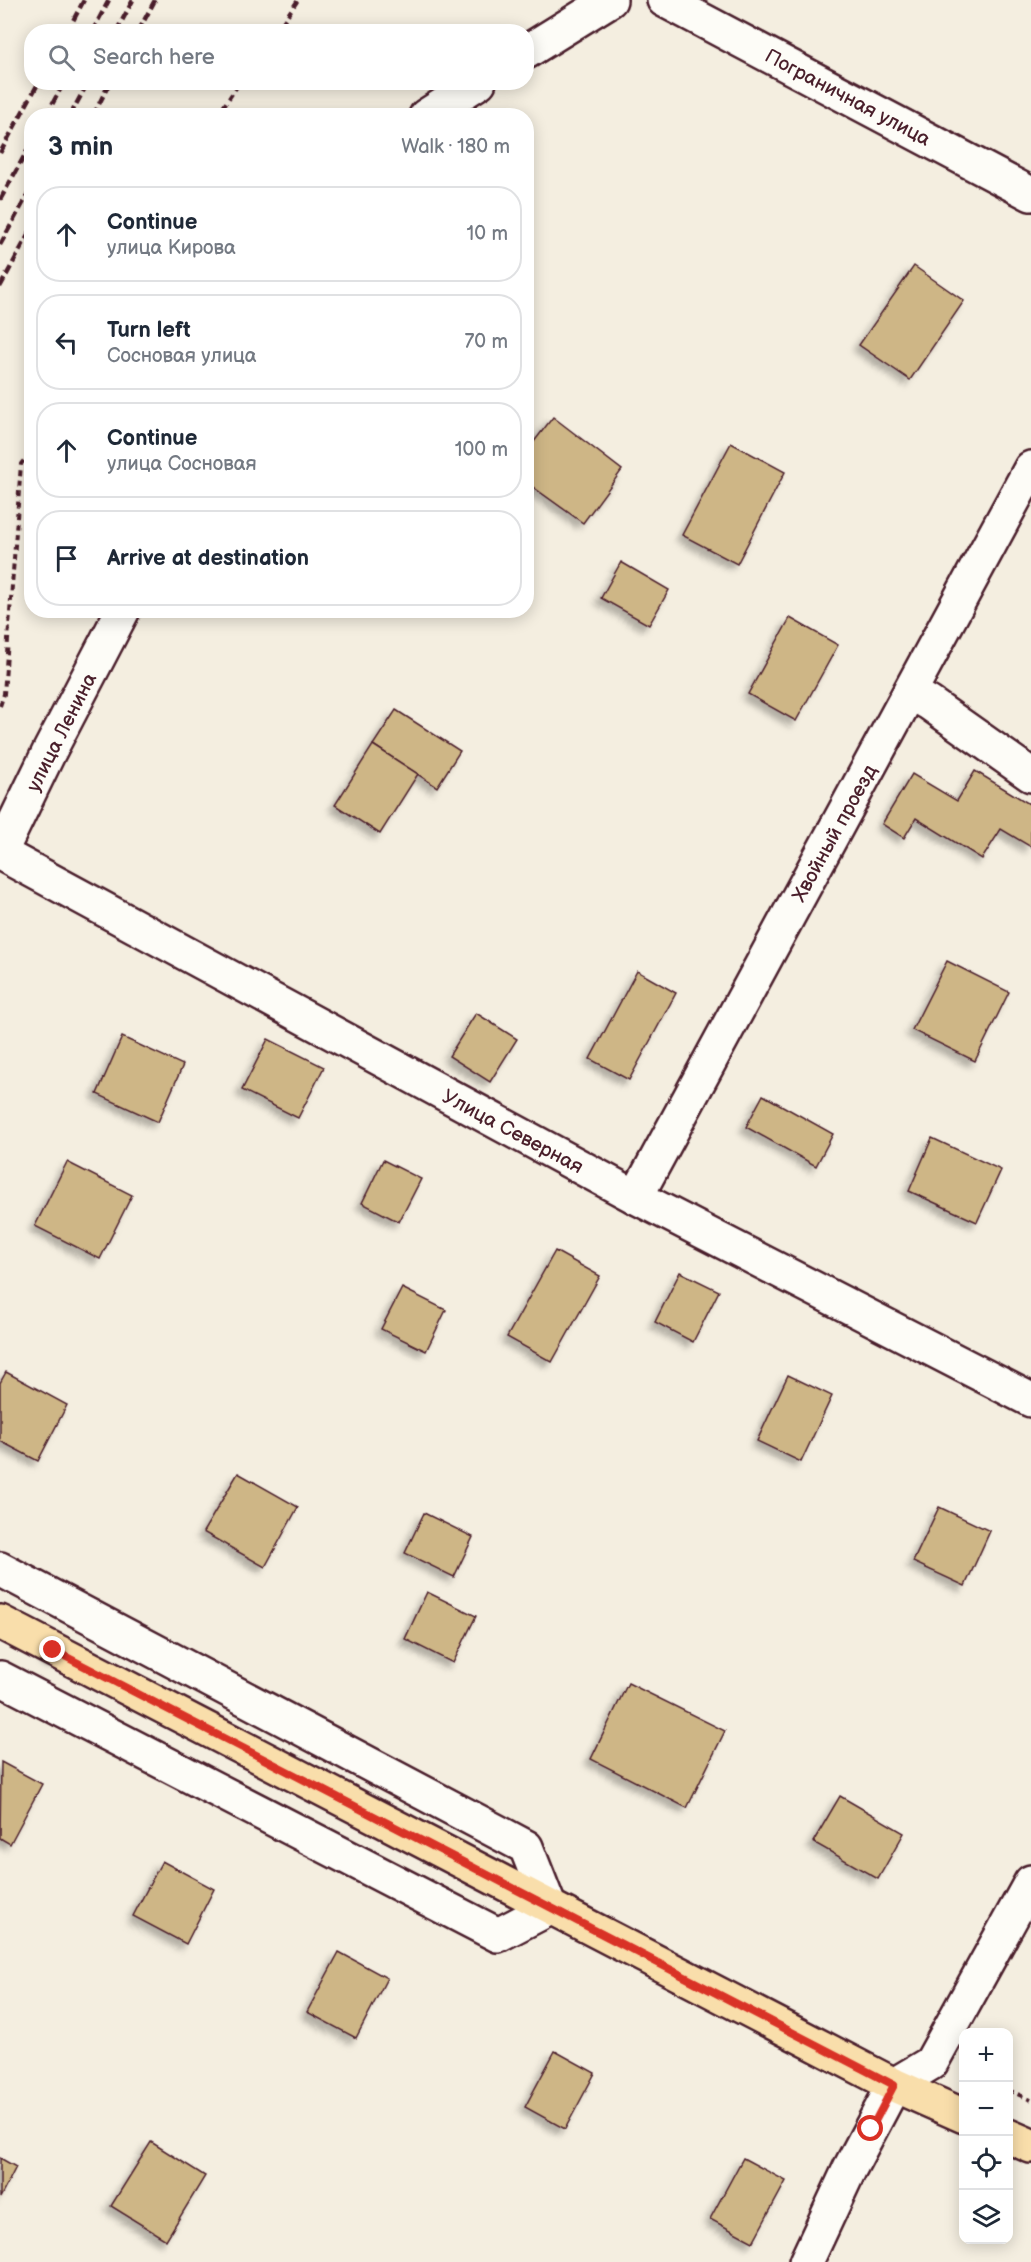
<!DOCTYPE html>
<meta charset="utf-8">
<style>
body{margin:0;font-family:"Balsamiq Sans",sans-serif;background:#f2f2f3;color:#1f2937}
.controls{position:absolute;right:18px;bottom:18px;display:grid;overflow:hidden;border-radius:12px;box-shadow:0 3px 15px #0003}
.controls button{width:54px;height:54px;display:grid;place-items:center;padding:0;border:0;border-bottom:2px solid #e0e1e3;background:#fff;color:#1f2937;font:30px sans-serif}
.stop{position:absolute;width:18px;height:18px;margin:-14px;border:4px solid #d93025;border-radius:50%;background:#fff}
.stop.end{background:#d93025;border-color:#fff;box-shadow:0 2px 6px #0008}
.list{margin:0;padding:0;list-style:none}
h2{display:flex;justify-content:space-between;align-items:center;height:78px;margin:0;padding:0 24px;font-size:26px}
h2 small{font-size:20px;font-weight:400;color:#747a83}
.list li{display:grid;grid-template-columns:39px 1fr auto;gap:18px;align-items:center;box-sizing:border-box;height:96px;margin:0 12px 12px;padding:0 12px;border:2px solid #e0e1e3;border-radius:24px}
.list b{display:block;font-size:22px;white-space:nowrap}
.list p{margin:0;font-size:20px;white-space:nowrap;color:#747a83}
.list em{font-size:20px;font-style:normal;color:#747a83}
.icon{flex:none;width:33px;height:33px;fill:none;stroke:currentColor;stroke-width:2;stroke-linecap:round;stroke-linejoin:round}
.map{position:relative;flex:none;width:1031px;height:2262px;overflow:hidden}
.search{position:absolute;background:#fff;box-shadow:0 3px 15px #0003;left:24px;top:24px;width:510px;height:66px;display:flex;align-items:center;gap:15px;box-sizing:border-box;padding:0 21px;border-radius:24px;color:#747a83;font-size:22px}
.panel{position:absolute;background:#fff;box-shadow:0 3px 15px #0003;left:24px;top:108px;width:510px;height:510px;border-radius:24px}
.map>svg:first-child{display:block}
.building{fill:#ceb686;stroke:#4a1f2b;stroke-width:1.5;filter:url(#shadow)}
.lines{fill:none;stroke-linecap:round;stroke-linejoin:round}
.minor-casing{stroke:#4a1f2b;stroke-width:38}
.major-casing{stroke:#4a1f2b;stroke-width:38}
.path{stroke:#4a1f2b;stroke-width:4;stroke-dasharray:6 4.5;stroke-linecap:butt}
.minor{stroke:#fdfcf7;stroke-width:33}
.major{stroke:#f9deab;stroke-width:33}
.rail{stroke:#4a1f2b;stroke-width:4.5;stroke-dasharray:9 4.5;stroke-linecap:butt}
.route{stroke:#d93025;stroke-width:8}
.labels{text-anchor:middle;stroke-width:6;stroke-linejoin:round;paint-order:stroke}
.street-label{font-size:20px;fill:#4a1f2b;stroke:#fdfcf7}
</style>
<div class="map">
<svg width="1031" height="2262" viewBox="0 0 1031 2262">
<defs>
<filter id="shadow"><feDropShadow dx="-5.5" dy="5.5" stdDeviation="3" flood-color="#0004"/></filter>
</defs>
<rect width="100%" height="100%" fill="#f4eee0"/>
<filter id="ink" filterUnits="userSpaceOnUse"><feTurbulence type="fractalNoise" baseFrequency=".0167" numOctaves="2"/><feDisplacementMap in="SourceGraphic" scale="12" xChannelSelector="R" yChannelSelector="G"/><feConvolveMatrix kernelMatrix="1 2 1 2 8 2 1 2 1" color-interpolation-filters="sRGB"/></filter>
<g filter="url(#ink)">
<g class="building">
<polygon points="914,266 964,301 910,380 859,345"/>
<polygon points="553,417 622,470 583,523 526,482 526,452"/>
<polygon points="731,443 785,472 737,564 682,535"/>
<polygon points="621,562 669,590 649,625 601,598"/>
<polygon points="790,618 838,645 796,721 748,694"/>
<polygon points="396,710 460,751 437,787 373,745"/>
<polygon points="373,745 418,774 380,834 335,805"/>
<polygon points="975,771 1031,805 1031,847 1001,829 982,859 916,818 904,838 882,824 912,774 957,801"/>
<polygon points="947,961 1009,992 975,1061 912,1030"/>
<polygon points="637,971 676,993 629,1080 590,1059"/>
<polygon points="476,1013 517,1039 490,1082 449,1056"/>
<polygon points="122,1037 183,1065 158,1122 97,1094"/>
<polygon points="268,1039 324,1067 298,1118 242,1090"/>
<polygon points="763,1095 833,1134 816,1166 746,1127"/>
<polygon points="932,1138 1001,1170 977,1222 909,1191"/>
<polygon points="383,1160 421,1179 399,1222 362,1203"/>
<polygon points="67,1162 132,1195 100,1259 35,1226"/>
<polygon points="555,1251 600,1276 552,1362 507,1337"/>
<polygon points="680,1272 719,1291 693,1342 655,1322"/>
<polygon points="402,1288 446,1310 426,1351 381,1329"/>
<polygon points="6,1372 67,1405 38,1461 0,1441 0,1383"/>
<polygon points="788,1375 832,1396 801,1462 757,1441"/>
<polygon points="238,1473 298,1507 265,1567 203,1532"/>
<polygon points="939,1507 990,1531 965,1586 913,1562"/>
<polygon points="424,1513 473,1537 454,1577 405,1553"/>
<polygon points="427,1592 476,1616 453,1663 405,1639"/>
<polygon points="628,1683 725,1731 687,1808 591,1759"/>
<polygon points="1,1762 42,1784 10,1844 0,1838"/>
<polygon points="840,1796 904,1833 878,1879 813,1842"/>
<polygon points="162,1861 214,1889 186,1944 133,1916"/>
<polygon points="339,1952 387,1978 356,2038 307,2012"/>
<polygon points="555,2051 595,2073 565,2129 525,2107"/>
<polygon points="151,2142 205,2176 166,2240 111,2206"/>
<polygon points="0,2158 16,2167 0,2198"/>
<polygon points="743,2158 786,2181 753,2242 710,2219"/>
</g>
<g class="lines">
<defs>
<g id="minor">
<polyline points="664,0 1031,194"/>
<polyline points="526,52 610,0"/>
<polyline points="426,116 479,82"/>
<polyline points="911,693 929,703 1031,775"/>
<polyline points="0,853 636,1197 1031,1400"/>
<polyline points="0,853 49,752 123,610"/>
<polyline points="636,1197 1031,468"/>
<polyline points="0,1569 526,1847 550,1908 498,1935 0,1678"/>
<polyline points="806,2262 850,2168 894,2085 931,2063 1031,1882"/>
</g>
<g id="major">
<polyline points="0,1622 894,2085 964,2116"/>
<polyline points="1008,2136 1031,2146"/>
</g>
</defs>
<use href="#minor" class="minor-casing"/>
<use href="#major" class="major-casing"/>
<g class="path">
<polyline points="276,32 298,0"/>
<polyline points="217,116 240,82"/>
<polyline points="0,706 4,694 21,464 32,450"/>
<polyline points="1008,2090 1031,2100"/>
</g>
<use href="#minor" class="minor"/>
<use href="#major" class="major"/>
<g class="rail">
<polyline points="67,32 84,0"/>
<polyline points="92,32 109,0"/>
<polyline points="116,32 133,0"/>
<polyline points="138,32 155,0"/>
<polyline points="46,116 64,82"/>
<polyline points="70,116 88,82"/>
<polyline points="93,116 110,82"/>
<polyline points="0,153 39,82"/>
<polyline points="0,200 32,142"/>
<polyline points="0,245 32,187"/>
<polyline points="0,287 32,228"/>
</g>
</g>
</g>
<g class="lines" filter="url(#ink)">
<polyline class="route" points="53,1650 894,2085 871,2129"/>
</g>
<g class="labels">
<g class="street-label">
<text transform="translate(848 97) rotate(28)" y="7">Пограничная улица</text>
<text transform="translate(61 732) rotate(-63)" y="7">улица Ленина</text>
<text transform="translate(834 833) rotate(-61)" y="7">Хвойный проезд</text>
<text transform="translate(513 1131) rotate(28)" y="7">Улица Северная</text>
</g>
</g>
</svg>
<div class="controls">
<button>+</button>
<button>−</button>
<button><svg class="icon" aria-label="locate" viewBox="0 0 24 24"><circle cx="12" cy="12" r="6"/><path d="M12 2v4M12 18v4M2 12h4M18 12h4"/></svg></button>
<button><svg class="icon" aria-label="layers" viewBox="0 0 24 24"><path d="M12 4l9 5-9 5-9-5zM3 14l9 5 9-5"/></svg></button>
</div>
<div class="stop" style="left:871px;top:2129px"></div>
<div class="stop end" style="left:53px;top:1650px"></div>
<div class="search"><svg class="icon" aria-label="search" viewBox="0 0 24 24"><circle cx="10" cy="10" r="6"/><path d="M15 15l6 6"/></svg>Search here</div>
<section class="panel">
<h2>3 min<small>Walk · 180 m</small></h2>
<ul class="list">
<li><svg class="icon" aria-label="ahead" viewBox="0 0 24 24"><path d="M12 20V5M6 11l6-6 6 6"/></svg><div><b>Continue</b><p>улица Кирова</p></div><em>10 m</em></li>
<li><svg class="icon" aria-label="left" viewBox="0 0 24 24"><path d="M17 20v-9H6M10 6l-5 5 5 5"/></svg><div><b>Turn left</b><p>Сосновая улица</p></div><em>70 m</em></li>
<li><svg class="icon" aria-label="ahead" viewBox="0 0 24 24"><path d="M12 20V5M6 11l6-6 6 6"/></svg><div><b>Continue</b><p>улица Сосновая</p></div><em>100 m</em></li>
<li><svg class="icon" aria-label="arrive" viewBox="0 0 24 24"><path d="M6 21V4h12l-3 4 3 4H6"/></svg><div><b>Arrive at destination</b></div></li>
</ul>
</section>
</div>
